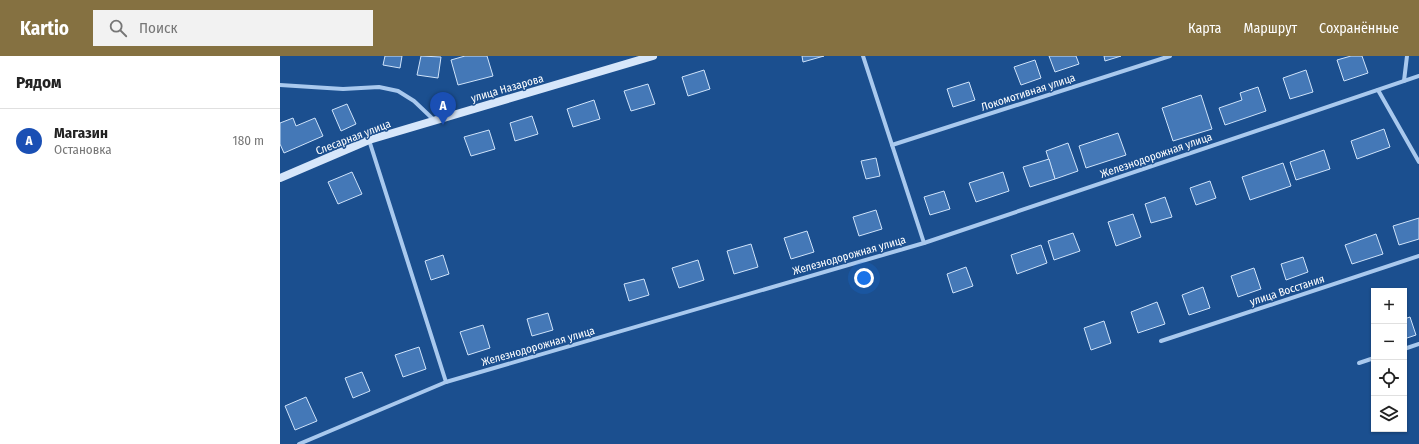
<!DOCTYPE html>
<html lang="ru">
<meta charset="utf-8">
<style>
body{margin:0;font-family:"Fira Sans Condensed",sans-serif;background:#f2f2f2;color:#222}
.controls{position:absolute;right:12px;bottom:12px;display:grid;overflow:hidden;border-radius:0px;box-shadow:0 1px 3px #0004}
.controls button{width:36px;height:36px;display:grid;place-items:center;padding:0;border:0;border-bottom:1px solid #e0e0e0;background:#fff;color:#222;font:20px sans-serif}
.you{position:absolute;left:584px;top:222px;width:14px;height:14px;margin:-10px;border:3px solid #fff;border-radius:50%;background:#1a73e8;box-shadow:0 0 0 6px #1a73e833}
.badge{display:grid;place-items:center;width:26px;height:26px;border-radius:50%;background:#857141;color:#fff;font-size:13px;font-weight:700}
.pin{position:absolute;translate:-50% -33px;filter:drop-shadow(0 1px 2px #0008)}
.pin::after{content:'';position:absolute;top:21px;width:14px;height:12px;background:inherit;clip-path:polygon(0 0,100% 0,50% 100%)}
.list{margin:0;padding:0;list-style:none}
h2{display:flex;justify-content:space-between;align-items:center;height:52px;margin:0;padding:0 16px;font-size:17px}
h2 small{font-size:13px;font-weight:400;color:#767676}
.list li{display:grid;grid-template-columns:26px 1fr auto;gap:12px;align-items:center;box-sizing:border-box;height:64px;padding:0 16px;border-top:1px solid #e0e0e0}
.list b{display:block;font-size:15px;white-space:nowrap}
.list p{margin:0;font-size:13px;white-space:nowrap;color:#767676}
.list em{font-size:13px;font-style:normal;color:#767676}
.icon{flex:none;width:22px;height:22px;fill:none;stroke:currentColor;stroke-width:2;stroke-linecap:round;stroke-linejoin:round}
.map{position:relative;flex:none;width:1139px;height:388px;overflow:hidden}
header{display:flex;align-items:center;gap:24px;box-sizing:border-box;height:56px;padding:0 20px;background:#857141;color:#fff}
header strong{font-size:19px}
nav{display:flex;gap:22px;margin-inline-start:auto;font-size:14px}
.search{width:280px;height:36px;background:#f2f2f2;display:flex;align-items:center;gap:10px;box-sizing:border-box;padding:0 14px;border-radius:0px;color:#767676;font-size:15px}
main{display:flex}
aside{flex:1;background:#fff}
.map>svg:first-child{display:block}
.building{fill:#4478b7;stroke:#cfe3fa}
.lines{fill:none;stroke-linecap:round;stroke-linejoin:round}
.street{stroke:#a9c9ee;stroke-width:4}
.secondary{stroke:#d6e6fa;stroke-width:8}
.labels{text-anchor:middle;stroke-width:3;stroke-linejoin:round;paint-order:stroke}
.street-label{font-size:11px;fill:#fff;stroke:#1b4f8f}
</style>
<header>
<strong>Kartio</strong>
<div class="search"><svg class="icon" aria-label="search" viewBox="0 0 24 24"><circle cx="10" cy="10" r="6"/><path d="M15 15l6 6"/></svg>Поиск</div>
<nav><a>Карта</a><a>Маршрут</a><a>Сохранённые</a></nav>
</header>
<main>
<aside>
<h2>Рядом<small></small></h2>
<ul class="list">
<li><span class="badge" style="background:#1a4fb4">A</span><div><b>Магазин</b><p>Остановка</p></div><em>180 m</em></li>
</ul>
</aside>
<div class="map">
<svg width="1139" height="388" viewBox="0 0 1139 388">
<rect width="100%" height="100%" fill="#1b4f8f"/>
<g class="building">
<polygon points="105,0 122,0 120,12 103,9"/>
<polygon points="141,0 161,1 158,22 137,19"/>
<polygon points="185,0 207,0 213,20 178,29 171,4"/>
<polygon points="522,0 544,0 523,6"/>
<polygon points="769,0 796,0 799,8 775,16"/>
<polygon points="824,0 841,0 825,5"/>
<polygon points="1071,0 1082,0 1088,17 1064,25 1057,4"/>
<polygon points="755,4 761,22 741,29 734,11"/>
<polygon points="424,14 430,33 408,40 402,21"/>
<polygon points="1026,14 1033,36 1010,43 1003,22"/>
<polygon points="689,26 695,44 673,51 667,33"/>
<polygon points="368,28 375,48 351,55 344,35"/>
<polygon points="978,31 986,55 945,69 939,52 962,44 960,37"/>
<polygon points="921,39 932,73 893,85 882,52"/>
<polygon points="314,44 320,63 293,71 287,53"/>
<polygon points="67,48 76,68 61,75 52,54"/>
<polygon points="252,60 258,78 235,85 230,67"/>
<polygon points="13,62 16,70 35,62 43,80 4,97 0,88 0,67"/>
<polygon points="1104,73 1110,91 1077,103 1071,85"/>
<polygon points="209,74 215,93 191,100 184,81"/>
<polygon points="838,77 846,99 806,112 799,90"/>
<polygon points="788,87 798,115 775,123 766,95"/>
<polygon points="1044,94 1050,113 1016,124 1010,106"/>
<polygon points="596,102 600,120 586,123 581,105"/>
<polygon points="769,103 775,123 750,131 743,111"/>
<polygon points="1003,107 1011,130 970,144 962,121"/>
<polygon points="72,116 82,138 58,148 48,126"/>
<polygon points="723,116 729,135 696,146 689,127"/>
<polygon points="930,125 936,142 916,149 910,132"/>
<polygon points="664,135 670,153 650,159 644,141"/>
<polygon points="885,141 892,161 871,167 865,148"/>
<polygon points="596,154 602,173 579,180 573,161"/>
<polygon points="853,158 861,181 836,190 828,166"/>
<polygon points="1139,162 1139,183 1119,189 1113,170"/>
<polygon points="527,175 534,196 511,203 504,182"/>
<polygon points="793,177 800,195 774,204 768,185"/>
<polygon points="1096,178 1103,198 1072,208 1065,189"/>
<polygon points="471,188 478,211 454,218 447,195"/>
<polygon points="761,189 767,207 737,218 731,199"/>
<polygon points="163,199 169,218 151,224 145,205"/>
<polygon points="1023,201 1028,216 1006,224 1001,208"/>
<polygon points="418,204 424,224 399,232 392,212"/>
<polygon points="686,211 693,230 673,237 667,218"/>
<polygon points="974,212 981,233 958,241 951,220"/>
<polygon points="364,223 369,239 349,245 344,228"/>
<polygon points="923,231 930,252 909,259 902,239"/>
<polygon points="877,246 885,268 858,277 851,256"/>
<polygon points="268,257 273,274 252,280 247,263"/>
<polygon points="1130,261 1136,279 1124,283 1124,263"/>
<polygon points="824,265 831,287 811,294 804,272"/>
<polygon points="203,269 210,292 188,299 180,276"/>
<polygon points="139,291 146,313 123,321 115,299"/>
<polygon points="82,316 90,335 73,342 65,322"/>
<polygon points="26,341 37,365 15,374 5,350"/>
</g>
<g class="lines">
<g class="street">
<polyline points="583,0 644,187"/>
<polyline points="1124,25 1127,0"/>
<polyline points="0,29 63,33 99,31 118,35 134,45 154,64"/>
<polyline points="1098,34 1139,106"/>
<polyline points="89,84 166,326"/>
<polyline points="612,89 890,0"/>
<polyline points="881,285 1139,200"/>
<polyline points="1124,293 1139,288"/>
<polyline points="1079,307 1094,302"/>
<polyline points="19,388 166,326 644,187 1139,20"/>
</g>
<polyline class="secondary" points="0,122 89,84 373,0"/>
</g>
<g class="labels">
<g class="street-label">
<text transform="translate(227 32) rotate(-16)" y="4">улица Назарова</text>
<text transform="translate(748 36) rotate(-18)" y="4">Локомотивная улица</text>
<text transform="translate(73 81) rotate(-21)" y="4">Слесарная улица</text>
<text transform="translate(876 99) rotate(-19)" y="4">Железнодорожная улица</text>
<text transform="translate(569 199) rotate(-16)" y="4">Железнодорожная улица</text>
<text transform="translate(1007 234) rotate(-18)" y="4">улица Восстания</text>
<text transform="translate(258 290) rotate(-16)" y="4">Железнодорожная улица</text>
</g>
</g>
</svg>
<div class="controls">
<button>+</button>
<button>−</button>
<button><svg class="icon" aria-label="locate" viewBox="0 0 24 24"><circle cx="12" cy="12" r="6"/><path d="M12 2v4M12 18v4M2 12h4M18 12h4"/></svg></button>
<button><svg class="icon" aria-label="layers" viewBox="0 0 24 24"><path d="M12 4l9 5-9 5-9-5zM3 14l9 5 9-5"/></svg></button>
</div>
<div class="you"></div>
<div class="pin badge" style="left:163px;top:69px;background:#1a4fb4">A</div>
</div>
</main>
